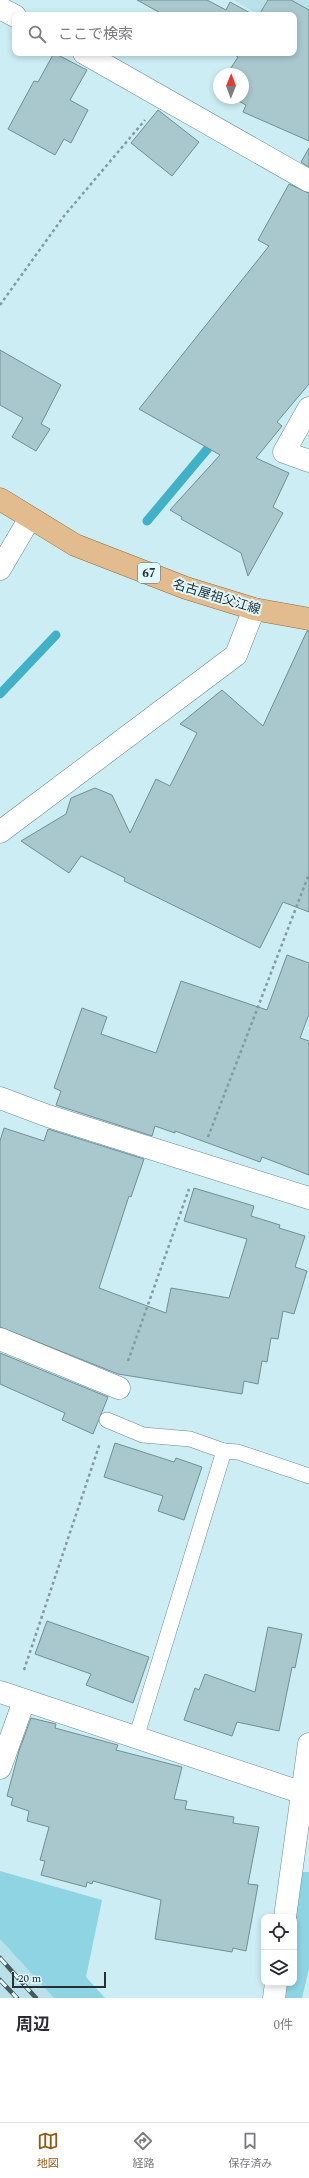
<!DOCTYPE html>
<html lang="ja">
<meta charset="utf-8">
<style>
body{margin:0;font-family:Spectral,"Noto Sans JP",serif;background:#f7f7f7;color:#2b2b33}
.controls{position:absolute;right:12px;bottom:12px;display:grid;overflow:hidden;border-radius:8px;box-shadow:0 2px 6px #0003}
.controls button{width:36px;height:36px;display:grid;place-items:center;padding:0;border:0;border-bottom:1px solid #e1e1e2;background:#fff;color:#2b2b33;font:20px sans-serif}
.compass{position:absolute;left:213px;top:68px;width:36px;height:36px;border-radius:50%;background:#fff;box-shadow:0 2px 6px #0003;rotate:1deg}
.scale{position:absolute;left:12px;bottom:10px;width:94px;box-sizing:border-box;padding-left:4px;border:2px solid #243033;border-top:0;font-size:11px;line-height:14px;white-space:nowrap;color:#243033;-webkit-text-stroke:3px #dff9ff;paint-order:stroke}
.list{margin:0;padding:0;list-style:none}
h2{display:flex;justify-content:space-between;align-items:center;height:52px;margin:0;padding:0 16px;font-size:17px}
h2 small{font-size:13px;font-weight:400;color:#7c7c81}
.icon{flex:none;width:22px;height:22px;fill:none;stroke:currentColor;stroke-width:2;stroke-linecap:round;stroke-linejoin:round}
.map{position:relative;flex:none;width:309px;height:1998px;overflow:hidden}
.search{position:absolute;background:#fff;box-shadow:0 2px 6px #0003;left:12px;right:12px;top:12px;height:44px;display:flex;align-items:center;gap:10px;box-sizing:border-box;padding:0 14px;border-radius:8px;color:#7c7c81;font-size:15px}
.sheet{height:124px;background:#fff}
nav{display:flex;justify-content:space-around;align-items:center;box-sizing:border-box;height:56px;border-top:1px solid #e1e1e2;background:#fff;font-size:11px;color:#7c7c81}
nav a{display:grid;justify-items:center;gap:2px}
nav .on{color:#915a11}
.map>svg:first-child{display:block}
.built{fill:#b8e1e9}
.green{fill:#8ed4e3}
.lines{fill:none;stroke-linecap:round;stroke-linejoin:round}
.stream{stroke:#40b1c6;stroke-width:9}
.building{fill:#a8c8ce;stroke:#718f95}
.lane-casing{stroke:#6b898f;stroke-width:16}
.street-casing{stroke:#6b898f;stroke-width:23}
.secondary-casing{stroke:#6b898f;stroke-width:23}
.primary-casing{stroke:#936d3d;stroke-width:23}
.path{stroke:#839aa0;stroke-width:2.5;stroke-dasharray:3 3;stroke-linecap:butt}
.lane{stroke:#fff;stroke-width:15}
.street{stroke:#fff;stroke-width:22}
.secondary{stroke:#fff;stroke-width:22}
.primary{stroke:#e2bb8e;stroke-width:22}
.rail-casing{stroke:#48585c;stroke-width:4.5}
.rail{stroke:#dff9ff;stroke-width:3;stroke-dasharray:9;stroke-linecap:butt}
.labels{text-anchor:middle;stroke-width:4;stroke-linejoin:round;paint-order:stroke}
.shield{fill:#dff9ff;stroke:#5c6c70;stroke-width:1}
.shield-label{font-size:12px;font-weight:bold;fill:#243033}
.street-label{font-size:13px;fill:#243033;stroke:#dff9ff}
</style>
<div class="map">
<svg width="309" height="1998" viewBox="0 0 309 1998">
<rect width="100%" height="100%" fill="#ccedf4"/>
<g class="built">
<polygon points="234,0 309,0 309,45 294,15 259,15"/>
<polygon points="0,1939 54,1998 0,1998"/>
</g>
<g class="green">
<polygon points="0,1871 102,1900 86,1977 105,1998 54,1998 0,1939"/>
<polygon points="299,1872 309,1872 309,1969 302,1998 282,1998 284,1983 294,1983 294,1917"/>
</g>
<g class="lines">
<g class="stream">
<polyline points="147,521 215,440"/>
<polyline points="0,694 56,635"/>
</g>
</g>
<g class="building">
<polygon points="137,0 207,0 226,10 230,2 254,15 164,15"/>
<polygon points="268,0 291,0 309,10 309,141 243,112 246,105 233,98 243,98 243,74 227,74 238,57 232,53 294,53 294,15 259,15"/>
<polygon points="54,53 87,70 70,100 88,110 71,143 64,139 55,155 8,129 34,81 38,82"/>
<polygon points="158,110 199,142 172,176 131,143"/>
<polygon points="309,148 309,167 301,162"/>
<polygon points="289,184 309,193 309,384 277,422 282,426 256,458 289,473 273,507 283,513 248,576 241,553 181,519 182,517 170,510 220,455 139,409 269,246 258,240"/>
<polygon points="0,350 61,385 41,424 50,429 36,451 12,437 23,418 0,405"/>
<polygon points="307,631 309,631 309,912 283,902 260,948 124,881 125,878 81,856 69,873 21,841 66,814 71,798 95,788 112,795 130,833 156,779 170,786 197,733 180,724 222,690 263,726"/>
<polygon points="287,955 309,963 309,1014 300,1038 309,1041 309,1175 262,1157 260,1162 175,1131 175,1133 155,1126 152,1136 56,1105 61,1091 54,1088 82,1008 107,1017 101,1034 156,1053 181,981 267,1010"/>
<polygon points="4,1128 44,1141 48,1129 144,1159 131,1197 129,1196 99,1288 166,1313 171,1288 229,1298 247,1239 184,1221 194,1188 254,1206 251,1216 280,1225 279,1228 305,1236 295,1267 307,1271 294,1314 283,1311 278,1339 271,1338 267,1362 262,1361 258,1384 244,1381 242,1394 118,1374 0,1327 0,1141"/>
<polygon points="0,1353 108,1397 93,1434 62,1420 65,1413 0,1384"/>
<polygon points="115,1443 174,1462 176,1458 202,1467 184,1520 158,1511 163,1496 104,1477"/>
<polygon points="47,1621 149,1657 133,1703 86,1685 91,1674 35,1654"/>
<polygon points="268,1627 302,1634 295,1668 292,1667 279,1731 237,1722 232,1736 184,1720 195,1688 199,1690 205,1674 255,1692"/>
<polygon points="31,1718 56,1724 55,1728 118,1745 116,1750 182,1767 174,1799 187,1801 185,1809 234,1817 233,1823 259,1827 248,1884 258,1885 246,1951 233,1948 232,1952 155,1939 161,1900 93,1881 92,1884 87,1882 86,1887 41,1875 45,1861 40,1860 49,1827 27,1821 29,1811 11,1805 13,1798 7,1796 19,1751"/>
</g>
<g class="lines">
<defs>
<g id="lane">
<polyline points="107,1420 143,1435 190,1439 224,1451"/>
<polyline points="136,1738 224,1451 238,1452 309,1476"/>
</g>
<g id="street">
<polyline points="0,8 15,16"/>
<polyline points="84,53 309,181"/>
<polyline points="309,408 284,452 309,461"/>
<polyline points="0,832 236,655 254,609"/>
<polyline points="0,1098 48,1116 309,1198"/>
<polyline points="0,1339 119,1388"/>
<polyline points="0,1692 309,1795"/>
<polyline points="0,1768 24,1701"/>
<polyline points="285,1917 309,1744"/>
<polyline points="274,1998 276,1983"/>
</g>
<polyline id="secondary" points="0,569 30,518"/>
<polyline id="primary" points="0,499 75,545 186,588 254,609 309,619"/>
</defs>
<use href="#lane" class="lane-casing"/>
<use href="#street" class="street-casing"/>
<use href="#secondary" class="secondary-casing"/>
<use href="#primary" class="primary-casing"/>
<g class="path">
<polyline points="0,305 64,216 145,120"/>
<polyline points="208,1137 309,874"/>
<polyline points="128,1361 189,1189"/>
<polyline points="24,1670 100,1443"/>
</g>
<use href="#lane" class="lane"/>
<use href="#street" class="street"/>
<use href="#secondary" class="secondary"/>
<use href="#primary" class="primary"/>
<defs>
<g id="rail">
<polyline points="0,1958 36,1998"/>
<polyline points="0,1980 17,1998"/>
</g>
</defs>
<use href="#rail" class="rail-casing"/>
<use href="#rail" class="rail"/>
</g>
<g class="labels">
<rect class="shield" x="138" y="563" width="22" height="20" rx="3"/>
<g class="shield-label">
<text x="149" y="577">67</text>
</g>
<g class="street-label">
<text transform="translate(217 596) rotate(17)" y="5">名古屋祖父江線</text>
</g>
</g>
</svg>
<div class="controls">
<button><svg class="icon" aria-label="locate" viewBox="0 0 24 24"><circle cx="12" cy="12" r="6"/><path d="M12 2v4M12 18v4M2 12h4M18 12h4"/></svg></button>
<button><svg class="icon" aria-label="layers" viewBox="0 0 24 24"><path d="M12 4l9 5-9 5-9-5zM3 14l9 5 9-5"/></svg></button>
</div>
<svg class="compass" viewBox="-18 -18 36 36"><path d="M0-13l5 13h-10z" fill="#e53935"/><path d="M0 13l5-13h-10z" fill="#7c7c81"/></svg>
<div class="scale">20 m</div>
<div class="search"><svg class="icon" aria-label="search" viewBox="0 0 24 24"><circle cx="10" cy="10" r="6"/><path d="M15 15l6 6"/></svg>ここで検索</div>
</div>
<section class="sheet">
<h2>周辺<small>0件</small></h2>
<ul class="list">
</ul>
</section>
<nav>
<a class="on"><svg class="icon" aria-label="map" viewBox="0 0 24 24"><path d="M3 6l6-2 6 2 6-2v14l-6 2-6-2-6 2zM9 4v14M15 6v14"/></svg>地図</a>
<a><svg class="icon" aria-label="directions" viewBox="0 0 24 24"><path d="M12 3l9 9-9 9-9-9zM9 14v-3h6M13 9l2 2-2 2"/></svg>経路</a>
<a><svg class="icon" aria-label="saved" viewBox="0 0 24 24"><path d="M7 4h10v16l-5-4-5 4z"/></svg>保存済み</a>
</nav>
